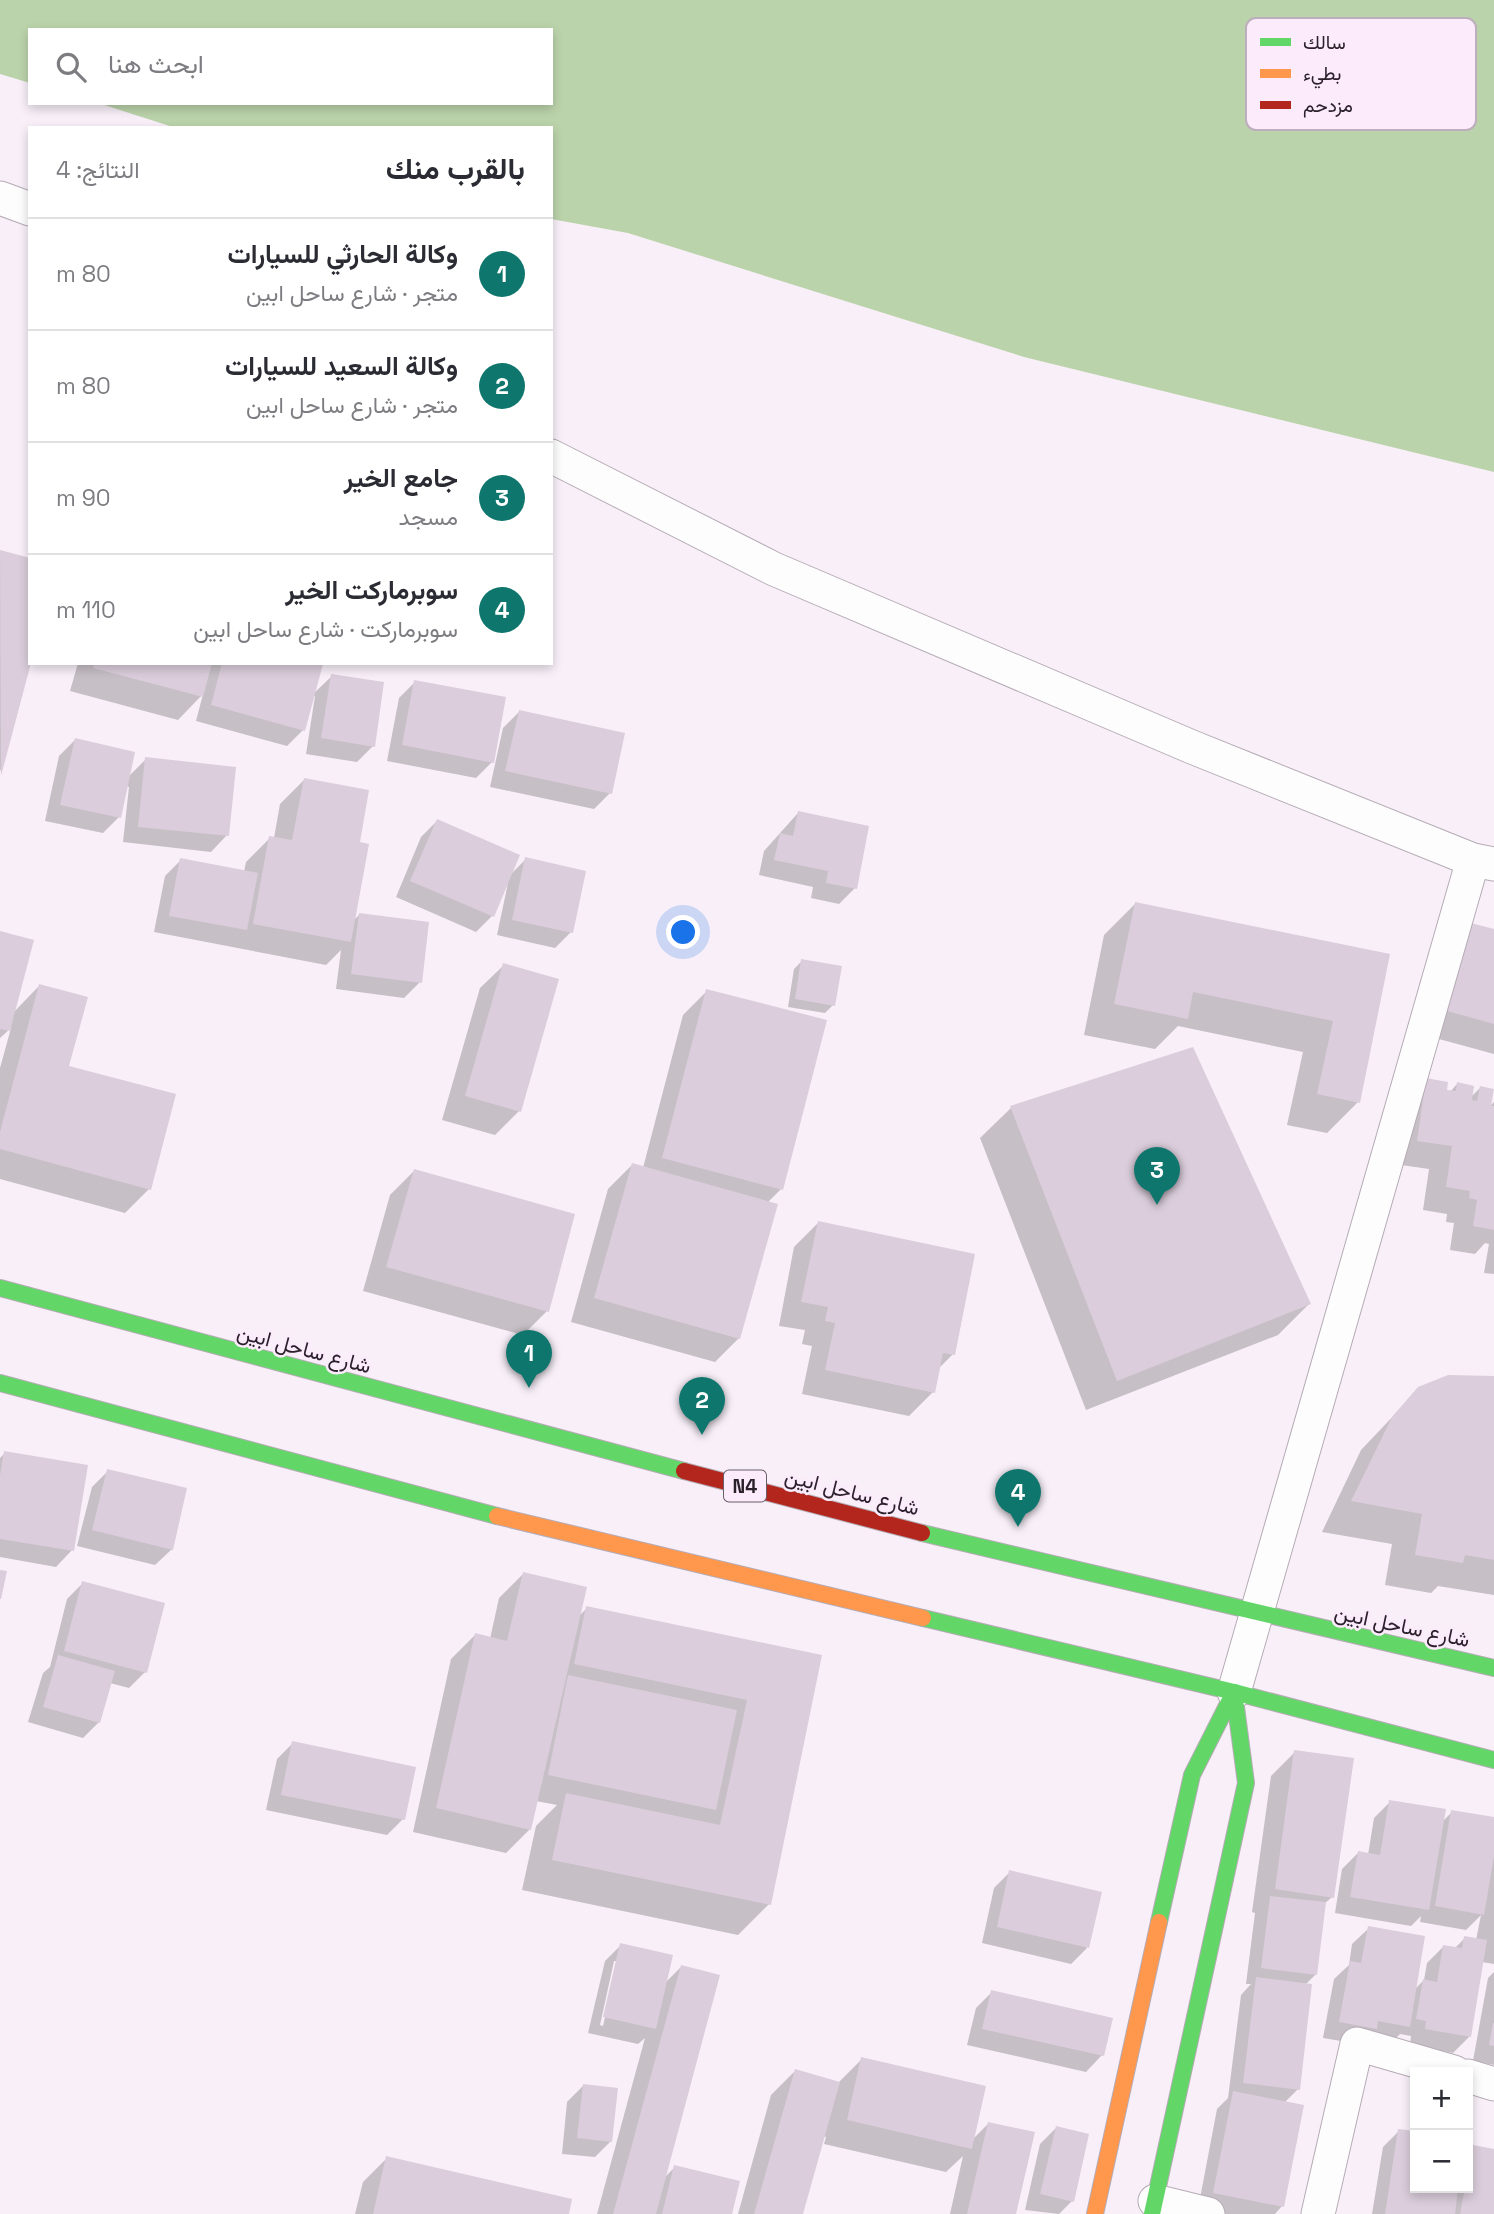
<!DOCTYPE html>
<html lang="ar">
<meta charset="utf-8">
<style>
body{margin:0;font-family:"Space Grotesk",Vazirmatn,sans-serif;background:#f7f7f7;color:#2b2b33;direction:rtl}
.controls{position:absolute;right:21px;bottom:21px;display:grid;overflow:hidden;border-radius:0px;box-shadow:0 4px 10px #0003}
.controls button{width:63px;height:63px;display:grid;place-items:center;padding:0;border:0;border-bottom:2px solid #e1e1e2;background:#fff;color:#2b2b33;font:35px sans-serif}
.you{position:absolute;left:684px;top:933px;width:24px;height:24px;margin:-18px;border:5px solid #fff;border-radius:50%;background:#1a73e8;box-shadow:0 0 0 10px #1a73e833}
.badge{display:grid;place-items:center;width:46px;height:46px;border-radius:50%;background:#0f766e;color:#fff;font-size:23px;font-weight:700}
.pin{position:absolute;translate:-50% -58px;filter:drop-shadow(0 2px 4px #0008)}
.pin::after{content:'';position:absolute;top:37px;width:24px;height:21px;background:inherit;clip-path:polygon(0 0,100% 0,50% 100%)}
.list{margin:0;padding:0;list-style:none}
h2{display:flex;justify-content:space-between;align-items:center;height:91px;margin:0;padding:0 28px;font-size:30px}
h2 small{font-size:23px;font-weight:400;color:#7c7c81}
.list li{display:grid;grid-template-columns:46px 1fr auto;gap:21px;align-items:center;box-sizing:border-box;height:112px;padding:0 28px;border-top:2px solid #e1e1e2}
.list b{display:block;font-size:26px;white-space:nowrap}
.list p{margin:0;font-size:23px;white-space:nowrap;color:#7c7c81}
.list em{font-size:23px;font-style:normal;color:#7c7c81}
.icon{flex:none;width:38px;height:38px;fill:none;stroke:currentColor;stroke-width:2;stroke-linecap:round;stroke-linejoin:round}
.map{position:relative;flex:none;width:1494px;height:2214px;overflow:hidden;direction:ltr}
.search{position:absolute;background:#fff;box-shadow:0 4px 10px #0003;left:28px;top:28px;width:525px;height:77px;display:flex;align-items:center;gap:18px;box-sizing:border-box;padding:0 24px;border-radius:0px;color:#7c7c81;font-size:26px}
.panel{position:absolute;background:#fff;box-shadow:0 4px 10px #0003;left:28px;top:126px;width:525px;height:539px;border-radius:0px;direction:rtl}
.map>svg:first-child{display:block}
.water{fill:#bbd3aa}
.shadow{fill:#0003;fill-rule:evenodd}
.building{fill:#dbcddb}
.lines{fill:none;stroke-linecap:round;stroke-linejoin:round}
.street-casing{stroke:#b5acb5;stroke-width:35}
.fast-casing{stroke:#b5acb5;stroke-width:18}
.slow-casing{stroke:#b5acb5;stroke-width:18}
.jam-casing{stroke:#b5acb5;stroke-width:18}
.street{stroke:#fefdfe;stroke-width:33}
.fast{stroke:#63d668;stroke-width:16}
.slow{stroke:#ff974d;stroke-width:16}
.jam{stroke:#b3261e;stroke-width:16}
.labels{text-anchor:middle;stroke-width:5;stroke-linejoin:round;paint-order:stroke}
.shield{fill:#fcebfb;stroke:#6a5e69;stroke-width:2}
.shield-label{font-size:19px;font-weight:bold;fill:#2b212b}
.street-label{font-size:21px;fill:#2b212b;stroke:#fcebfb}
.key{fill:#fcebfb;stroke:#bdaebd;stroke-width:2}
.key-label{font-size:19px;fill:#2b212b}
</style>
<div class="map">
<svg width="1494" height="2214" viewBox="0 0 1494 2214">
<rect width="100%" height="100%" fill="#f8eff8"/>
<polygon class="water" points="0,0 1494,0 1494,472 1024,357 628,233 551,219 551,128 176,128 98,103 551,103 551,30 30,30 30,83 0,74"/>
<g class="shadow">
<polygon points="0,552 30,560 30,659 0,772"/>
<polygon points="78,663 321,665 313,694 332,676 373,746 357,762 306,754 315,696 313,696 303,730 287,746 196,721 203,694 178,720 70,691"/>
<polygon points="415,682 492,762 476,778 387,761 399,698"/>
<polygon points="519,712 610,793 594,809 490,787 503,728"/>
<polygon points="75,740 128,777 146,759 227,835 211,852 123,842 129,787 126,786 119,817 103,833 45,821 59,756"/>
<polygon points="304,780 358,843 354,920 359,915 420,982 404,998 336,989 341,950 326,965 154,932 165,876 181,860 244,872 246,862 270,838 274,838 280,804"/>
<polygon points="798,813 855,888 839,904 811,898 813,887 759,875 764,851"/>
<polygon points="437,821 509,876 526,859 571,932 555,948 497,935 508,883 492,916 476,932 396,897 421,837"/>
<polygon points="1135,904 1388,956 1358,1102 1327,1133 1287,1125 1303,1052 1178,1026 1155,1049 1084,1035 1104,935"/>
<polygon points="1494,931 1494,1054 1417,1033"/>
<polygon points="0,933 13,1013 39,986 67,1067 149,1189 125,1213 0,1179 0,1068 11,1028 0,1038"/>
<polygon points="802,961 833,1005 825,1013 788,1007 794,969"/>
<polygon points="504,965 519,1111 495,1135 442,1120 480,988"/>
<polygon points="707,991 781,1189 767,1203 739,1338 715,1362 571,1322 608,1189 632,1165 643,1168 683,1015"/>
<polygon points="1427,1080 1450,1092 1457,1084 1470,1098 1480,1088 1490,1106 1494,1102 1494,1274 1484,1273 1489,1244 1485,1243 1475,1254 1450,1250 1454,1223 1446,1222 1447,1214 1423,1210 1429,1169 1394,1164"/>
<polygon points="1011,1108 1309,1304 1278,1335 1086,1410 980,1138"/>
<polygon points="414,1171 547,1311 523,1335 363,1291 390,1195"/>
<polygon points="818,1223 953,1354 938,1369 933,1392 909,1416 802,1394 812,1346 802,1344 805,1330 779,1326 794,1247"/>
<polygon points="1494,1378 1494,1595 1438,1586 1431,1593 1385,1585 1392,1544 1322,1532 1361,1450 1419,1389"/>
<polygon points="5,1453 72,1550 56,1567 0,1557 0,1458"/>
<polygon points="108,1471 172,1549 155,1565 77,1546 92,1487"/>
<polygon points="523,1574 578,1617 587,1608 820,1656 769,1904 738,1935 522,1890 536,1826 557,1805 536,1801 530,1829 506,1853 413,1832 451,1659 475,1635 490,1639 499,1598"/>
<polygon points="83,1583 145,1672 129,1688 110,1683 99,1722 83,1738 28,1722 43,1673 50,1667 67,1599"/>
<polygon points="293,1743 403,1819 387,1835 266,1810 277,1759"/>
<polygon points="1295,1752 1332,1897 1323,1905 1316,1974 1305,1985 1298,2089 1284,2103 1282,2206 1275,2214 1224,2214 1198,2209 1217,2109 1228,2098 1241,1995 1251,1984 1246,1984 1255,1913 1252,1912 1271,1776"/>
<polygon points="1390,1802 1442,1822 1452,1812 1494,1819 1494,1964 1482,1962 1469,2037 1453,2053 1410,2045 1411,2036 1400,2034 1392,2042 1359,2044 1323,2038 1334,1979 1349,1965 1352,1944 1369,1928 1414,1990 1424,1980 1427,1963 1443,1947 1454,1949 1465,1938 1476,1940 1481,1915 1466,1930 1420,1922 1421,1916 1411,1926 1335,1913 1342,1869 1358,1853 1368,1855 1374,1818"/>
<polygon points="1010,1872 1087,1948 1071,1964 982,1943 994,1888"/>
<path d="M621 1945 664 1984 681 1967 664 2178 675 2167 730 2214H597L645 2038 638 2044 588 2033 605 1961ZM614 1961H618L603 2026 600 2025Z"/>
<polygon points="1494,1972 1494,2065 1473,2061 1488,1978"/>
<polygon points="992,1992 1102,2055 1086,2072 967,2045 976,2008"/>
<polygon points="862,2059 972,2140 988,2124 1015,2214 950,2214 963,2156 946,2172 824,2144 826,2137 823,2136 801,2214 738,2214 771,2095 795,2071 838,2083"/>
<polygon points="583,2086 611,2141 595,2157 562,2154 567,2102"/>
<polygon points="1056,2128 1072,2201 1059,2214 1025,2210 1040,2144"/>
<polygon points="1399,2131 1415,2133 1415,2188 1468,2188 1468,2153 1473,2147 1494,2151 1494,2214 1372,2214 1383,2147"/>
<polygon points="387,2158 567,2214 355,2214 363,2182"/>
</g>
<g class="building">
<polygon points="0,550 30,558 31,663 1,776"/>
<polygon points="94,663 212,663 203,697 93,668"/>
<polygon points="222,663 323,664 305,731 211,705"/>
<polygon points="331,674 384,682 375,747 321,738"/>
<polygon points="414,680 506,697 494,763 402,745"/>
<polygon points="519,710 625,733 612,794 505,771"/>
<polygon points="75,738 135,752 121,818 60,805"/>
<polygon points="145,757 236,767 229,836 138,827"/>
<polygon points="304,778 369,790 360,842 369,844 351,942 253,924 269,836 292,840"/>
<polygon points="798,811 869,826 857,889 826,883 828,871 774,860 780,833 793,836"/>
<polygon points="437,819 520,855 494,917 410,881"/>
<polygon points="525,857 586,871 573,933 512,920"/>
<polygon points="180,858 258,873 247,930 169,916"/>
<polygon points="1135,902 1390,954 1360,1103 1317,1094 1333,1021 1193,992 1188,1019 1114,1004"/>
<polygon points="359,913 429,922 422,983 351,974"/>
<polygon points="1463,921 1494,929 1494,1024 1440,1009"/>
<polygon points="0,931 34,940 10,1031 0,1029"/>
<polygon points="801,959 842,966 835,1006 795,999"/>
<polygon points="503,963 559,979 521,1112 465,1096"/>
<polygon points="39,984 88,997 69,1066 176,1094 151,1190 0,1149 0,1132"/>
<polygon points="706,989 827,1020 783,1190 662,1158"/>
<polygon points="1193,1047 1311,1304 1117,1381 1010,1106"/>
<polygon points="1426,1078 1448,1082 1447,1090 1456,1091 1457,1082 1474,1086 1472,1100 1477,1101 1480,1086 1494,1089 1491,1106 1494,1106 1494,1230 1473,1226 1477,1200 1469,1198 1470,1191 1446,1187 1452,1146 1417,1141"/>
<polygon points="632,1163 778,1204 740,1339 594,1298"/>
<polygon points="414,1169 575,1214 549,1312 386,1267"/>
<polygon points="818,1221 975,1254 955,1355 943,1353 935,1393 825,1370 835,1323 825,1321 828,1307 801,1302"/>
<polygon points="1448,1375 1494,1376 1494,1560 1465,1555 1463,1563 1415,1555 1422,1514 1351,1501 1392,1417 1418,1387"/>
<polygon points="4,1451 88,1465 74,1551 0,1539 0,1475"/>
<polygon points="107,1469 187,1488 173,1550 92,1530"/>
<polygon points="0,1570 7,1571 1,1599 0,1599"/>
<polygon points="523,1572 587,1587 531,1830 436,1808 475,1633 507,1641"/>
<polygon points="82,1581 165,1603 147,1673 64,1651"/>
<polygon points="586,1606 822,1655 771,1905 552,1860 566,1793 720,1825 747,1700 574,1664"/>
<polygon points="58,1655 115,1671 100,1723 43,1707"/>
<polygon points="568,1675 737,1710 716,1810 548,1775"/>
<polygon points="292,1741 416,1767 405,1820 281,1795"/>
<polygon points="1294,1750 1354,1758 1334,1898 1275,1889"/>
<polygon points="1389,1800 1446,1809 1429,1910 1350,1897 1358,1851 1380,1855"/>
<polygon points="1451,1810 1494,1817 1494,1856 1484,1915 1435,1906"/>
<polygon points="1009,1870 1102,1892 1089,1948 997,1927"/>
<polygon points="1270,1896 1326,1902 1317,1975 1261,1968"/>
<polygon points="1368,1926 1425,1936 1410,2027 1378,2021 1377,2029 1339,2022 1350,1961 1361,1963"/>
<polygon points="1464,1936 1487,1940 1471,2037 1425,2029 1426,2021 1416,2019 1423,1979 1437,1982 1443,1945 1462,1948"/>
<polygon points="620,1943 673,1955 656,2029 603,2017"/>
<polygon points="681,1965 720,1975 656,2214 613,2214"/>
<polygon points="1256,1977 1312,1984 1300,2090 1243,2083"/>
<polygon points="991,1990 1113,2018 1104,2056 982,2029"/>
<polygon points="1493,2023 1494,2023 1494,2046 1489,2045"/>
<polygon points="861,2057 986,2086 972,2149 847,2120"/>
<polygon points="795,2069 840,2082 803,2214 754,2214"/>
<polygon points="583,2084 618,2088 612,2142 577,2138"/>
<polygon points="1233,2091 1304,2105 1284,2207 1213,2193"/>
<polygon points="988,2122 1035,2132 1016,2214 967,2214"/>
<polygon points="1056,2126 1089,2134 1074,2202 1040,2194"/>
<polygon points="1398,2129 1415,2131 1415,2188 1458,2188 1455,2214 1385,2214"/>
<polygon points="1473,2145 1494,2149 1494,2214 1460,2214 1465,2188 1468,2188"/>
<polygon points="386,2156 572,2199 569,2214 373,2214"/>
<polygon points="674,2165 740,2181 732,2214 662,2214"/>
</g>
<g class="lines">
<defs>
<g id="street">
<polyline points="0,198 30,209"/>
<polyline points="551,456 774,569 1192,747 1473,860 1494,864"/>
<polyline points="1234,1692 1473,860"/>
<polyline points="1468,2076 1494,2084"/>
<polyline points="1155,2201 1208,2214"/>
<polyline points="1318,2214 1357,2044 1454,2072"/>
</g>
<g id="fast">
<polyline points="0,1288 684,1471"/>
<polyline points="0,1383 497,1516"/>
<polyline points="922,1533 1494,1668"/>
<polyline points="923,1618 1234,1692 1494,1760"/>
<polyline points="1159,1922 1192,1775 1234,1692"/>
<polyline points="1152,2214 1246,1783 1234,1692"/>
</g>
<g id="slow">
<polyline points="497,1516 923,1618"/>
<polyline points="1095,2214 1159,1922"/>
</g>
<polyline id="jam" points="684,1471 922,1533"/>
</defs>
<use href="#street" class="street-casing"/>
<use href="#fast" class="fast-casing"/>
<use href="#slow" class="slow-casing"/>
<use href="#jam" class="jam-casing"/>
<use href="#street" class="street"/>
<use href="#fast" class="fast"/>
<use href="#slow" class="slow"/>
<use href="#jam" class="jam"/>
</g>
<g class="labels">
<rect class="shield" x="724" y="1470.5" width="42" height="31" rx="5"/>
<g class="shield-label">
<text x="745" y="1493">N4</text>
</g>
<g class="street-label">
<text transform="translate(304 1349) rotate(15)" y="7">شارع ساحل ابين</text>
<text transform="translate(852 1492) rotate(14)" y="7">شارع ساحل ابين</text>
<text transform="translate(1402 1626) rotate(12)" y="7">شارع ساحل ابين</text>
</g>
</g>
<rect x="1246" y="18" width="230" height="112" rx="10" class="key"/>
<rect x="1260" y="38" width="31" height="8" fill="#63d668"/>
<rect x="1260" y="69" width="31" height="9" fill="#ff974d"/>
<rect x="1260" y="101" width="31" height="8" fill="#b3261e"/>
<g class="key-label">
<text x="1303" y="49">سالك</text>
<text x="1303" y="80">بطيء</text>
<text x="1303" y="112">مزدحم</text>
</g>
</svg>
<div class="controls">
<button>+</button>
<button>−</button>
</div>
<div class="you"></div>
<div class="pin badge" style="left:529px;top:1388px">1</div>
<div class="pin badge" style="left:702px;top:1435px">2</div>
<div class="pin badge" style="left:1157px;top:1205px">3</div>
<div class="pin badge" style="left:1018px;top:1527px">4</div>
<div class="search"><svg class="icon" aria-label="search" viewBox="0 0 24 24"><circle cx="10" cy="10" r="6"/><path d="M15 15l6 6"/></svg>ابحث هنا</div>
<section class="panel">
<h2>بالقرب منك<small>النتائج: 4</small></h2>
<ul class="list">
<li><span class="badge">1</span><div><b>وكالة الحارثي للسيارات</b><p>متجر · شارع ساحل ابين</p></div><em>80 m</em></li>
<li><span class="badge">2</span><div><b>وكالة السعيد للسيارات</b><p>متجر · شارع ساحل ابين</p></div><em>80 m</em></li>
<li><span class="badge">3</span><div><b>جامع الخير</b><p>مسجد</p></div><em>90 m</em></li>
<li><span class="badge">4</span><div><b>سوبرماركت الخير</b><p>سوبرماركت · شارع ساحل ابين</p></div><em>110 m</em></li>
</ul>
</section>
</div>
